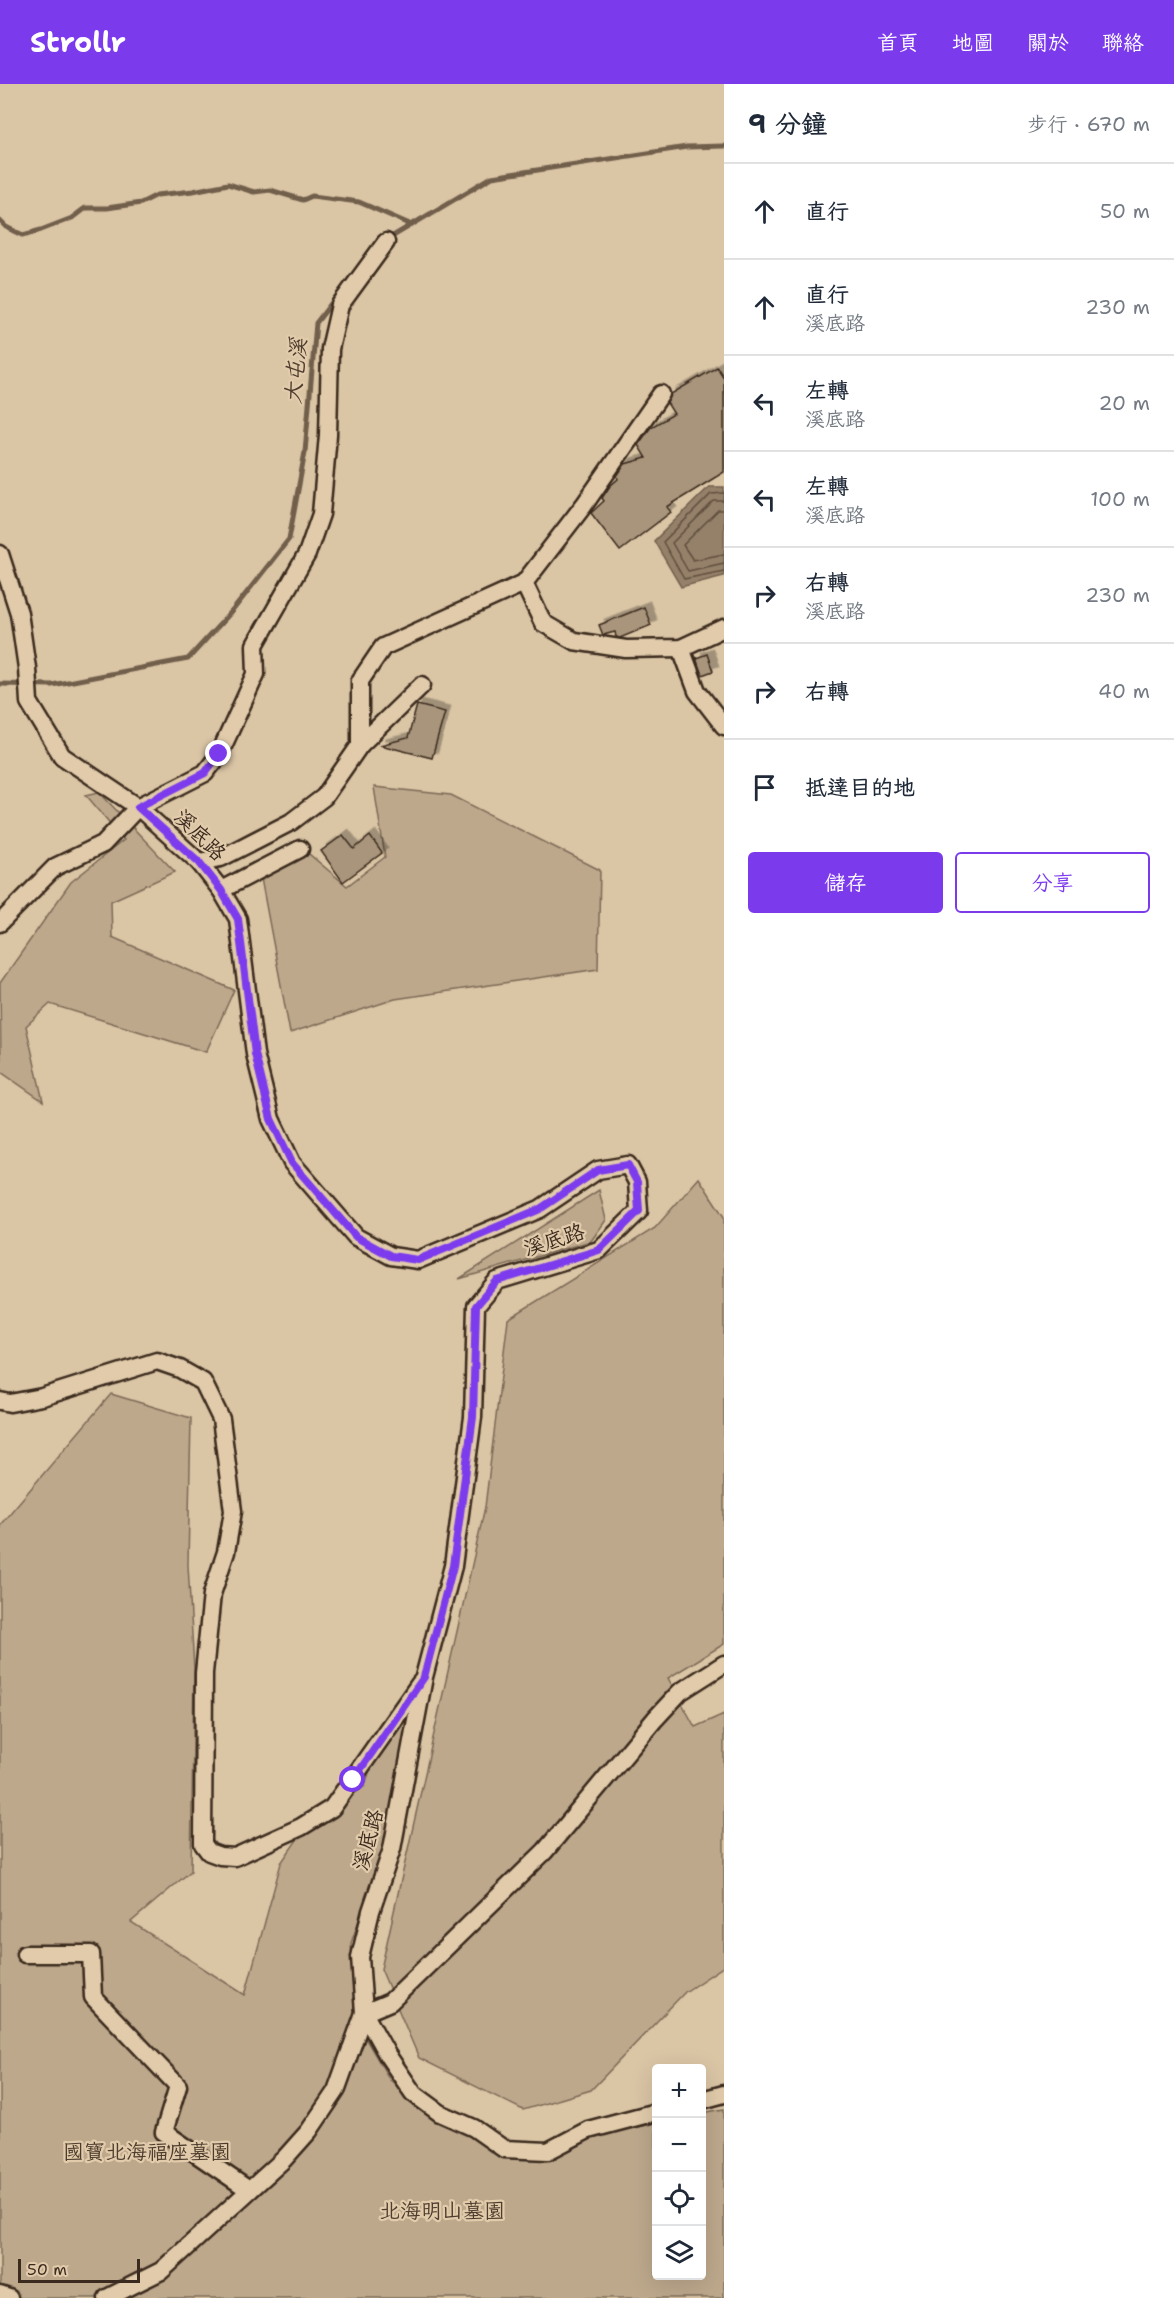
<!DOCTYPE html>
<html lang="zh-TW">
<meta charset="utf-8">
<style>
body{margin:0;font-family:"Shantell Sans","LXGW WenKai TC",sans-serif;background:#f6f6f7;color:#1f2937}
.controls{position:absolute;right:18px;bottom:18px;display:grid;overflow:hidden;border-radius:6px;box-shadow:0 6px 24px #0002}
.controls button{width:54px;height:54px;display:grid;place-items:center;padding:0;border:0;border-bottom:2px solid #e0e1e3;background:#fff;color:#1f2937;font:30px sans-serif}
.scale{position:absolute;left:18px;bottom:15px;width:122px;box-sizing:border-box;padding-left:6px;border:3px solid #3b2a1e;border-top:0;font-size:16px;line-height:21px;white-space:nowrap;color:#3b2a1e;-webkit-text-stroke:4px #e1cbab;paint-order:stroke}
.stop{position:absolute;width:18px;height:18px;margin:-14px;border:4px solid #7c3aed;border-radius:50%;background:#fff}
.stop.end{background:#7c3aed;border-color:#fff;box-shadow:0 2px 6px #0008}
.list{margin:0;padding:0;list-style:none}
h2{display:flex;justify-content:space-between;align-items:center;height:78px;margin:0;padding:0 24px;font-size:26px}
h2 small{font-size:20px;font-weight:400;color:#747a83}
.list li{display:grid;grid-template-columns:39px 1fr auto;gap:18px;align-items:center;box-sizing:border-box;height:96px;padding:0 24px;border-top:2px solid #e0e1e3}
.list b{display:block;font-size:22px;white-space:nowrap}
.list p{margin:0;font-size:20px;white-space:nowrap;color:#747a83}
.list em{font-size:20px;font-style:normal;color:#747a83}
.actions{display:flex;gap:12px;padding:18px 24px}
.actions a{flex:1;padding:14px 0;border:2px solid #7c3aed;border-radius:6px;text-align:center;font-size:21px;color:#7c3aed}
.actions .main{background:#7c3aed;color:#fff}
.icon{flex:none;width:33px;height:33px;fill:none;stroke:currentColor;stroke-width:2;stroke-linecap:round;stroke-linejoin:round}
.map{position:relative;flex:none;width:724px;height:2214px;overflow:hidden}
header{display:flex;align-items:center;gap:36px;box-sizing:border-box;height:84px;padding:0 30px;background:#7c3aed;color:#fff}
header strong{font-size:28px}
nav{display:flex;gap:33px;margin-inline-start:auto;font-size:21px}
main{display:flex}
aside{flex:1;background:#fff}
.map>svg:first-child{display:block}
.green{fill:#bda88c;stroke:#7c6955;stroke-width:1.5}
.water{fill:#95816a;stroke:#715e4c;stroke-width:1.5}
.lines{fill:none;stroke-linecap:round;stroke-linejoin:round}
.shore{stroke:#5f4d3c;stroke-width:1.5}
.stream{stroke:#715e4c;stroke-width:5}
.building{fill:#a9957c;stroke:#3b2a1e;stroke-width:1.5;filter:url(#shadow)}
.minor-casing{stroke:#3b2a1e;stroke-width:21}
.minor{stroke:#e1cbab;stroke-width:16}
.route{stroke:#7c3aed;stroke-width:8}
.labels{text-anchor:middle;stroke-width:4.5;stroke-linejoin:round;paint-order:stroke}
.street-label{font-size:21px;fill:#3b2a1e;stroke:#e1cbab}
.park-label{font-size:21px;fill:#4e3d2e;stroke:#e1cbab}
.water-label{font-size:22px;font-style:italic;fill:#4d3b2d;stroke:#e1cbab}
</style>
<header>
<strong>Strollr</strong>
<nav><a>首頁</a><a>地圖</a><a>關於</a><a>聯絡</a></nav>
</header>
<main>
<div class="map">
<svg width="724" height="2214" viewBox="0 0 724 2214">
<defs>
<filter id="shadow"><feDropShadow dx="5.5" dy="-5.5" stdDeviation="0" flood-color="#0004"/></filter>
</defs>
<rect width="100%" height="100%" fill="#dac5a5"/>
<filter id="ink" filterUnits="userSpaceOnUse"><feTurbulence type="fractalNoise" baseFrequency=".0167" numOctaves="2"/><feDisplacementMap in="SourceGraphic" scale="12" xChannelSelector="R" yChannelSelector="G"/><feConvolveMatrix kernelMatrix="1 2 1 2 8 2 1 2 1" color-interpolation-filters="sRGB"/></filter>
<g filter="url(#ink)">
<g class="green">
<polygon points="374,703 451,711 600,786 598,885 395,915 290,949 260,789 303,765 347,802 385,773"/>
<polygon points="99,708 175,788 111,817 112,853 234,906 206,968 50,920 26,942 43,1017 1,988 0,899 71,798 124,756 86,711"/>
<polygon points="699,1094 724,1133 724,1560 668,1594 695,1643 724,1630 724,1882 685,1908 591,2006 523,2026 419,1974 381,1885 485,1423 508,1235 655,1144"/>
<polygon points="599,1106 606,1136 591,1157 459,1195"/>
<polygon points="111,1310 191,1334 188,1481 194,1585 191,1787 131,1838 245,1911 281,1779 303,1747 365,1702 388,1626 419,1604 393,1739 351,1859 355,1932 365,1954 390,1996 434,2031 519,2061 584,2054 656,2039 656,2192 702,2192 702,2029 724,2025 724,2214 0,2214 0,1441"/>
</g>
<polygon class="water" points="709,403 724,403 724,492 681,503 654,457"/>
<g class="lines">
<g class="shore">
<polyline points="724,409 711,410 663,458 684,495 724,487"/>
<polyline points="724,417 714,417 672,459 688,487 724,479"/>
<polyline points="724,426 718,426 683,461 693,476 724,470"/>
</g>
<g class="stream">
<polyline points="0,137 6,143 23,151 41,146 72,134 85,124 107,124 141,119 157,111 193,107 228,100 254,108 270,106 303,116 312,112 359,118 412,141"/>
<polyline points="388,155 492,93 687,63 724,62"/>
<polyline points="0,600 52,601 188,575 233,526 289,455 305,368 316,239 336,213"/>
</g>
</g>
<g class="building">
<polygon points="717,283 724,294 724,388 667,423 671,428 620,467 591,429 604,417 602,414 610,402 618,395 617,392 625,380 646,374 638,361 651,343 674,330 667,319 671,310"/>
<polygon points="644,523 651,541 620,554 616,553 615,548 603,551 599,541"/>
<polygon points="707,570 713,587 702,591 696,574"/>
<polygon points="417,621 445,628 432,674 380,661 408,654"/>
<polygon points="343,751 354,765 370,752 382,769 343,798 321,767"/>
</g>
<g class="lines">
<defs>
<g id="minor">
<polyline points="0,470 19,529 27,584 29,618 62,672 138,723 199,778 221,806 238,835 255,970 271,1035 292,1079 356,1153 391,1172 418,1176 540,1125 598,1086 628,1081 637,1098 639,1127 599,1166 497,1197 476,1222 473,1333 453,1482 424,1593 392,1765 371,1827 360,1873 364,1929 388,1972 413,2009 440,2029 474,2044 504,2065 548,2067 588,2046 656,2028"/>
<polyline points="524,499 543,539 574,557 626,565 681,564 724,544"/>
<polyline points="681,564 697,607 724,642"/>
<polyline points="360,661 422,601"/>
<polyline points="199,778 221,774 291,738 324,713 360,661 360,597 383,563 524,499 584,421 661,310"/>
<polyline points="221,806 300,765"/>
<polyline points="0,839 55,783 103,760 138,723 205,689 219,671 256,590 255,561 307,470 321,430 328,351 330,265 340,221 386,158"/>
<polyline points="0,1317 10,1319 42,1313 157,1277 180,1285 203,1298 221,1335 233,1427 226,1468 212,1510 204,1589 203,1760 209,1768 220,1772 235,1773 301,1743 332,1724 420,1599"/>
<polyline points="25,1870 91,1870 93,1913 178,2002 164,2048 249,2106"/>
<polyline points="702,2016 724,2010"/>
<polyline points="0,2211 9,2214"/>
<polyline points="107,2214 161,2187 284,2075 309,2047 336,2007 364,1929 390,1918 545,1767 655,1635 680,1608 724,1580"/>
</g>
</defs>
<use href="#minor" class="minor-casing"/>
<use href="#minor" class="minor"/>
</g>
</g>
<g class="lines" filter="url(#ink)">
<polyline class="route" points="219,670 205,689 138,723 199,778 221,806 238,835 255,970 271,1035 292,1079 356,1153 391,1172 418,1176 540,1125 598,1086 628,1081 637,1098 639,1127 599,1166 497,1197 476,1222 473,1333 453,1482 424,1593 353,1696"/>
</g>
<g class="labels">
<g class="street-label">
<text transform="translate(200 751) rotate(45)" y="7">溪底路</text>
<text transform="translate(554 1156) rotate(-17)" y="7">溪底路</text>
<text transform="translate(368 1756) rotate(-75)" y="7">溪底路</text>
</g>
<g class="park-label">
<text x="147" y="2075">國寶北海福座墓園</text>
<text x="442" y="2134">北海明山墓園</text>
</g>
<g class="water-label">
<text transform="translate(295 287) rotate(-85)" y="8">大屯溪</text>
</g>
</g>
</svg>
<div class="controls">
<button>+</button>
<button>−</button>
<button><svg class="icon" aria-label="locate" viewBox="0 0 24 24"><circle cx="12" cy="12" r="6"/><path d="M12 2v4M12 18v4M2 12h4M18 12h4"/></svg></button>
<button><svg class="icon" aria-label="layers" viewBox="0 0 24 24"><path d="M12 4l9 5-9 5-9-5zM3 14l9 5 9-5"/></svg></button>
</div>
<div class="scale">50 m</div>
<div class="stop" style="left:353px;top:1696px"></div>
<div class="stop end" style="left:219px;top:670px"></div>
</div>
<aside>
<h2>9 分鐘<small>步行 · 670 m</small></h2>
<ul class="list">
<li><svg class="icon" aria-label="ahead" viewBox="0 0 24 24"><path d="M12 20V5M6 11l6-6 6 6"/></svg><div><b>直行</b></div><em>50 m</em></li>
<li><svg class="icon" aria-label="ahead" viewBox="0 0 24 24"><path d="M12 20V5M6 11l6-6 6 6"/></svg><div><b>直行</b><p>溪底路</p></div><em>230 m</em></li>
<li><svg class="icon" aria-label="left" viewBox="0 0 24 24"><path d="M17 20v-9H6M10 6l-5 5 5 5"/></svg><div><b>左轉</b><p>溪底路</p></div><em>20 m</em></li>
<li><svg class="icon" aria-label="left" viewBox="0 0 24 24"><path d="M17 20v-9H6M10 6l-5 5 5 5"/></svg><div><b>左轉</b><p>溪底路</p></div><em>100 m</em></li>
<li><svg class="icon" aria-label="right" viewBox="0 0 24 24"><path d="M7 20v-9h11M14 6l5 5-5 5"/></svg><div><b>右轉</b><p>溪底路</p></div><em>230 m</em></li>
<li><svg class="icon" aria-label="right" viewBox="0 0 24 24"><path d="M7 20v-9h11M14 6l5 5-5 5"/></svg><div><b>右轉</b></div><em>40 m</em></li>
<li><svg class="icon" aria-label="arrive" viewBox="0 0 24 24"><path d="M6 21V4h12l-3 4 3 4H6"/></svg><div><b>抵達目的地</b></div></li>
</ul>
<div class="actions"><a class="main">儲存</a><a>分享</a></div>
</aside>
</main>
